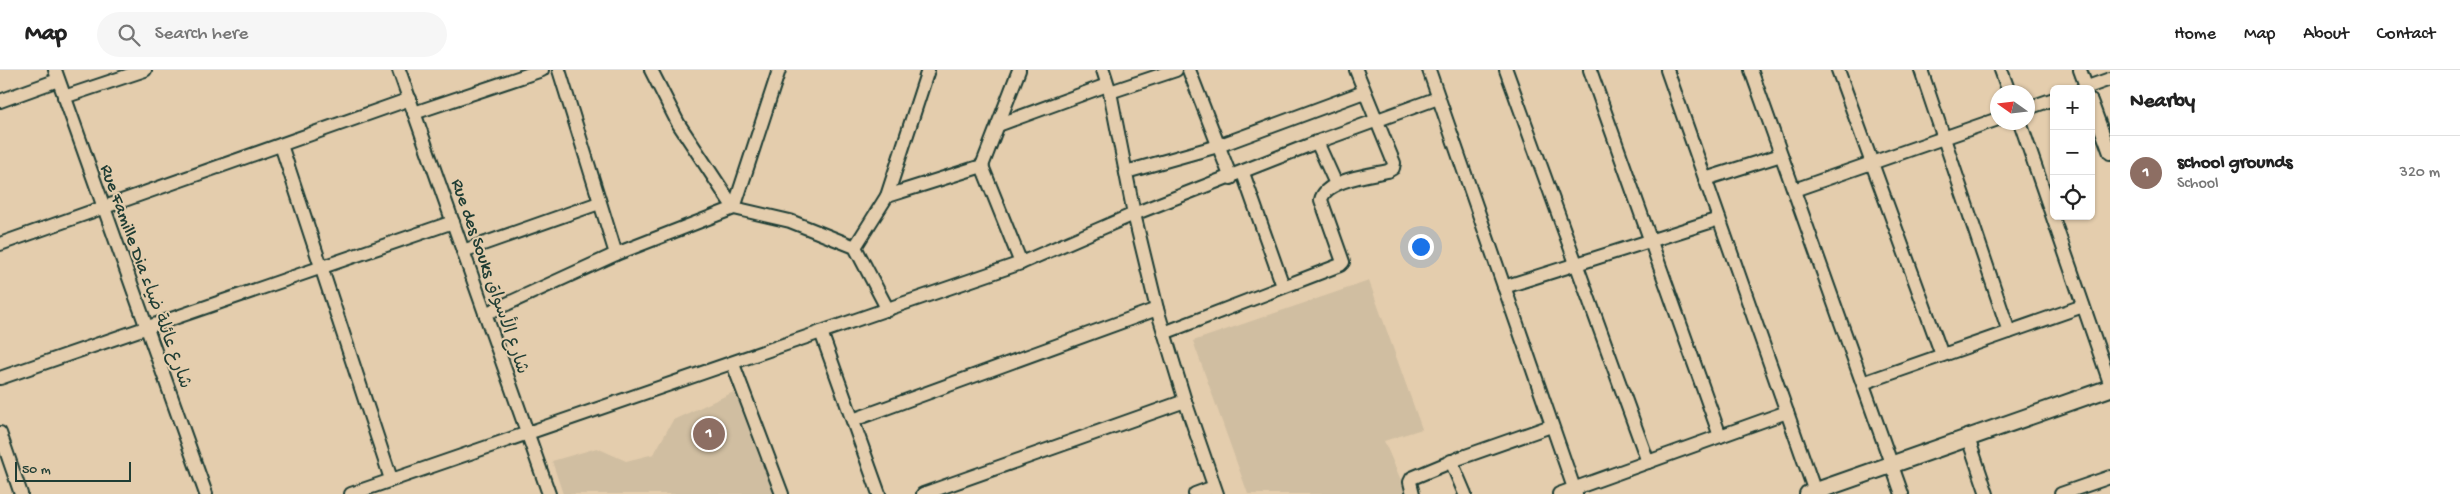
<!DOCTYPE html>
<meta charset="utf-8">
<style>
body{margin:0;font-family:"Gochi Hand","Playpen Sans Arabic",sans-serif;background:#f6f6f6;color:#222}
.controls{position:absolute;right:15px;top:15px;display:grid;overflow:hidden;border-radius:8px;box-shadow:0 1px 4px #0004}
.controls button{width:45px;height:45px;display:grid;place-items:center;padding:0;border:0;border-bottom:1px solid #e0e0e0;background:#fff;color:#222;font:25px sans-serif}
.compass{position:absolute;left:1990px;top:15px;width:45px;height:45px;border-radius:50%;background:#fff;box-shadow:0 1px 4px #0004;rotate:284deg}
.scale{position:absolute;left:15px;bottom:12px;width:116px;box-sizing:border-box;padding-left:5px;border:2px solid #1f3d34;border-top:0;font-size:14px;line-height:18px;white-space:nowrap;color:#1f3d34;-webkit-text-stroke:4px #e4cdad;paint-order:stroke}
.you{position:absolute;left:1420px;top:176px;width:18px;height:18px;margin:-12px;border:4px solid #fff;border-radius:50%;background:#1a73e8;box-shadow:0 0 0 8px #1a73e833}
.badge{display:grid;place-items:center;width:32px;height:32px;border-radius:50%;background:#b45309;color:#fff;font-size:16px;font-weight:700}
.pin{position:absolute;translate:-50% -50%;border:2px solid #fff;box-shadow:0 1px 5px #0006}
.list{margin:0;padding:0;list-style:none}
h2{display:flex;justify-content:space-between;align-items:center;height:65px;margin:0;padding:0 20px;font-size:21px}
h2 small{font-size:16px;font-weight:400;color:#767676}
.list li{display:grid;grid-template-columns:32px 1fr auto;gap:15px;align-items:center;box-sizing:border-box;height:75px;padding:0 20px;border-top:1px solid #e0e0e0}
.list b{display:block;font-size:19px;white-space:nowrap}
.list p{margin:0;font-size:16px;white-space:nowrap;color:#767676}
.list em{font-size:16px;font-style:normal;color:#767676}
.icon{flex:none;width:28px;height:28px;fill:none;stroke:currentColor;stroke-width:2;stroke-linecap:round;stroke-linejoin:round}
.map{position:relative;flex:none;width:2110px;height:424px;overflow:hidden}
header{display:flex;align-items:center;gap:30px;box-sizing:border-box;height:70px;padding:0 25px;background:#fff;border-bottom:1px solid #e0e0e0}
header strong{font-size:24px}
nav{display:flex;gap:28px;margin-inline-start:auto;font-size:18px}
.search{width:350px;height:45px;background:#f6f6f6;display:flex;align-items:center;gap:12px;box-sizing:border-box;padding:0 18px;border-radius:28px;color:#767676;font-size:19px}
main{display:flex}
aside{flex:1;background:#fff}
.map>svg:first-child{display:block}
.built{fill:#d0bea1}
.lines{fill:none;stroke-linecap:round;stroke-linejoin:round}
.minor-casing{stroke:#1f3d34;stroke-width:16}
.tertiary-casing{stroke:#1f3d34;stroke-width:20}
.minor{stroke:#e4cdad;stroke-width:12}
.tertiary{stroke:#e4cdad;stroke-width:16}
.labels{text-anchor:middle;stroke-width:4;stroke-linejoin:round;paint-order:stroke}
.street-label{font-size:18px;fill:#1f3d34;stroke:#e4cdad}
</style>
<header>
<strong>Map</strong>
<div class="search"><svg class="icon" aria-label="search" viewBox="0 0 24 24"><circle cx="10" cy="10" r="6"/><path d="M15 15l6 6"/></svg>Search here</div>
<nav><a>Home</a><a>Map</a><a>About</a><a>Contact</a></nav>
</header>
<main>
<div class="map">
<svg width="2110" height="424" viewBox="0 0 2110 424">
<rect width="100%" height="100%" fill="#e4cdad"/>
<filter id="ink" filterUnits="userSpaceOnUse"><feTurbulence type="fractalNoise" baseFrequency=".02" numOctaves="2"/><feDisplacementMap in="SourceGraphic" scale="10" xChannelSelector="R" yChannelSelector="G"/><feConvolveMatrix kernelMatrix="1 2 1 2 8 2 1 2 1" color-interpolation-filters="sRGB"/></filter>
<g filter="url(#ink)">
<g class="built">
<polygon points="1369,211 1422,359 1384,371 1407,424 1248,424 1193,271"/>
<polygon points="738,320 776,424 563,424 552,391 597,378 626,391 654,384 673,350"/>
</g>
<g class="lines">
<defs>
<g id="minor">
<polyline points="55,0 206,424"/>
<polyline points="399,0 549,424"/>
<polyline points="559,0 616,184"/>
<polyline points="651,0 678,53 734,138"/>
<polyline points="1103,0 1110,22 1134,144 1157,239 1185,331 1217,424"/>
<polyline points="1189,0 1231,108"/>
<polyline points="1429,0 1576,424"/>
<polyline points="1506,0 1648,392"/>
<polyline points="1590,0 1720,366"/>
<polyline points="1667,0 1815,422"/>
<polyline points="1751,0 1902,424"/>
<polyline points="1838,0 1942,285"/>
<polyline points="1921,0 2009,262"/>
<polyline points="2001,0 2009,22"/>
<polyline points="2080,0 2087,19"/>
<polyline points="2082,19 2110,9"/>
<polyline points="1110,22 1176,0"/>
<polyline points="64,27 145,0"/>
<polyline points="0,31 58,10"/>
<polyline points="2091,31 2110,83"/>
<polyline points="2028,38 2054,29"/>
<polyline points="414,43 542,0"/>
<polyline points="2020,52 2110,313"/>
<polyline points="998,55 1107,15"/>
<polyline points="1317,72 1336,114"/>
<polyline points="281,75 391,409"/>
<polyline points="982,96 1019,0"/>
<polyline points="1126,102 1218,76 1364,22"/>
<polyline points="1243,103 1283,216"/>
<polyline points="1705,109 1781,85"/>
<polyline points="1794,120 1998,49"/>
<polyline points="887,126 982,96 1021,193"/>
<polyline points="734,138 779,0"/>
<polyline points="0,174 410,29"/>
<polyline points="855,177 887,126 928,0"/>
<polyline points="463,181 599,133"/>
<polyline points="1504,217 1719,149"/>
<polyline points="485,244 616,184 734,138 790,151 855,177 888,240"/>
<polyline points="821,262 879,424"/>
<path d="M1164 263 1340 195 1343 192 1321 130C1325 110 1370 105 1388 101L1393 98 1394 93 1356 0"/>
<polyline points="733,294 782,424"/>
<polyline points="0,308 453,152"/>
<polyline points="1863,313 2083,236"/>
<polyline points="853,350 1157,239"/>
<polyline points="0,363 21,424"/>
<polyline points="1968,368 1987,424"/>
<polyline points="1451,391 1465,424"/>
<polyline points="351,424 1021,193 1134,144 1317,72 1438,28"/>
<polyline points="923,424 1185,331"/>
<polyline points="1195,424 1214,417"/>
<polyline points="1413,424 1410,412 1412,408 1460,388 1551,356"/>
<polyline points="1559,424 1787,342"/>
<polyline points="2061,424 2110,407"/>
</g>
<polyline id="tertiary" points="1808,424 2110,318"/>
</defs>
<use href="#minor" class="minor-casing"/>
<use href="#tertiary" class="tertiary-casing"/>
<use href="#minor" class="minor"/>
<use href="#tertiary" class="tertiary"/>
</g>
</g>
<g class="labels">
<g class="street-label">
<text transform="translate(147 206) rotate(70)" y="6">Rue Famille Dia شارع عائلة ضياء</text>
<text transform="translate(491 206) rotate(71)" y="6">Rue des Souks شارع الأسواق</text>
</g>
</g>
</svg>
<div class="controls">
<button>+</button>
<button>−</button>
<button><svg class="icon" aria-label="locate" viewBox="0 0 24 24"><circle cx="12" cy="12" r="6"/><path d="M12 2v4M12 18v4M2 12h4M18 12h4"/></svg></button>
</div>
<svg class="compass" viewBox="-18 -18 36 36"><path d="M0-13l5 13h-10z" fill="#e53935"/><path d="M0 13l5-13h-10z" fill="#767676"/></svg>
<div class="scale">50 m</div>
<div class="you"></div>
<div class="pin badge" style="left:709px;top:364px;background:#8d6e63">1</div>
</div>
<aside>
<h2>Nearby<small></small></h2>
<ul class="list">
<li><span class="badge" style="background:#8d6e63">1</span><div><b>school grounds</b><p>School</p></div><em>320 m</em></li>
</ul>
</aside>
</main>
